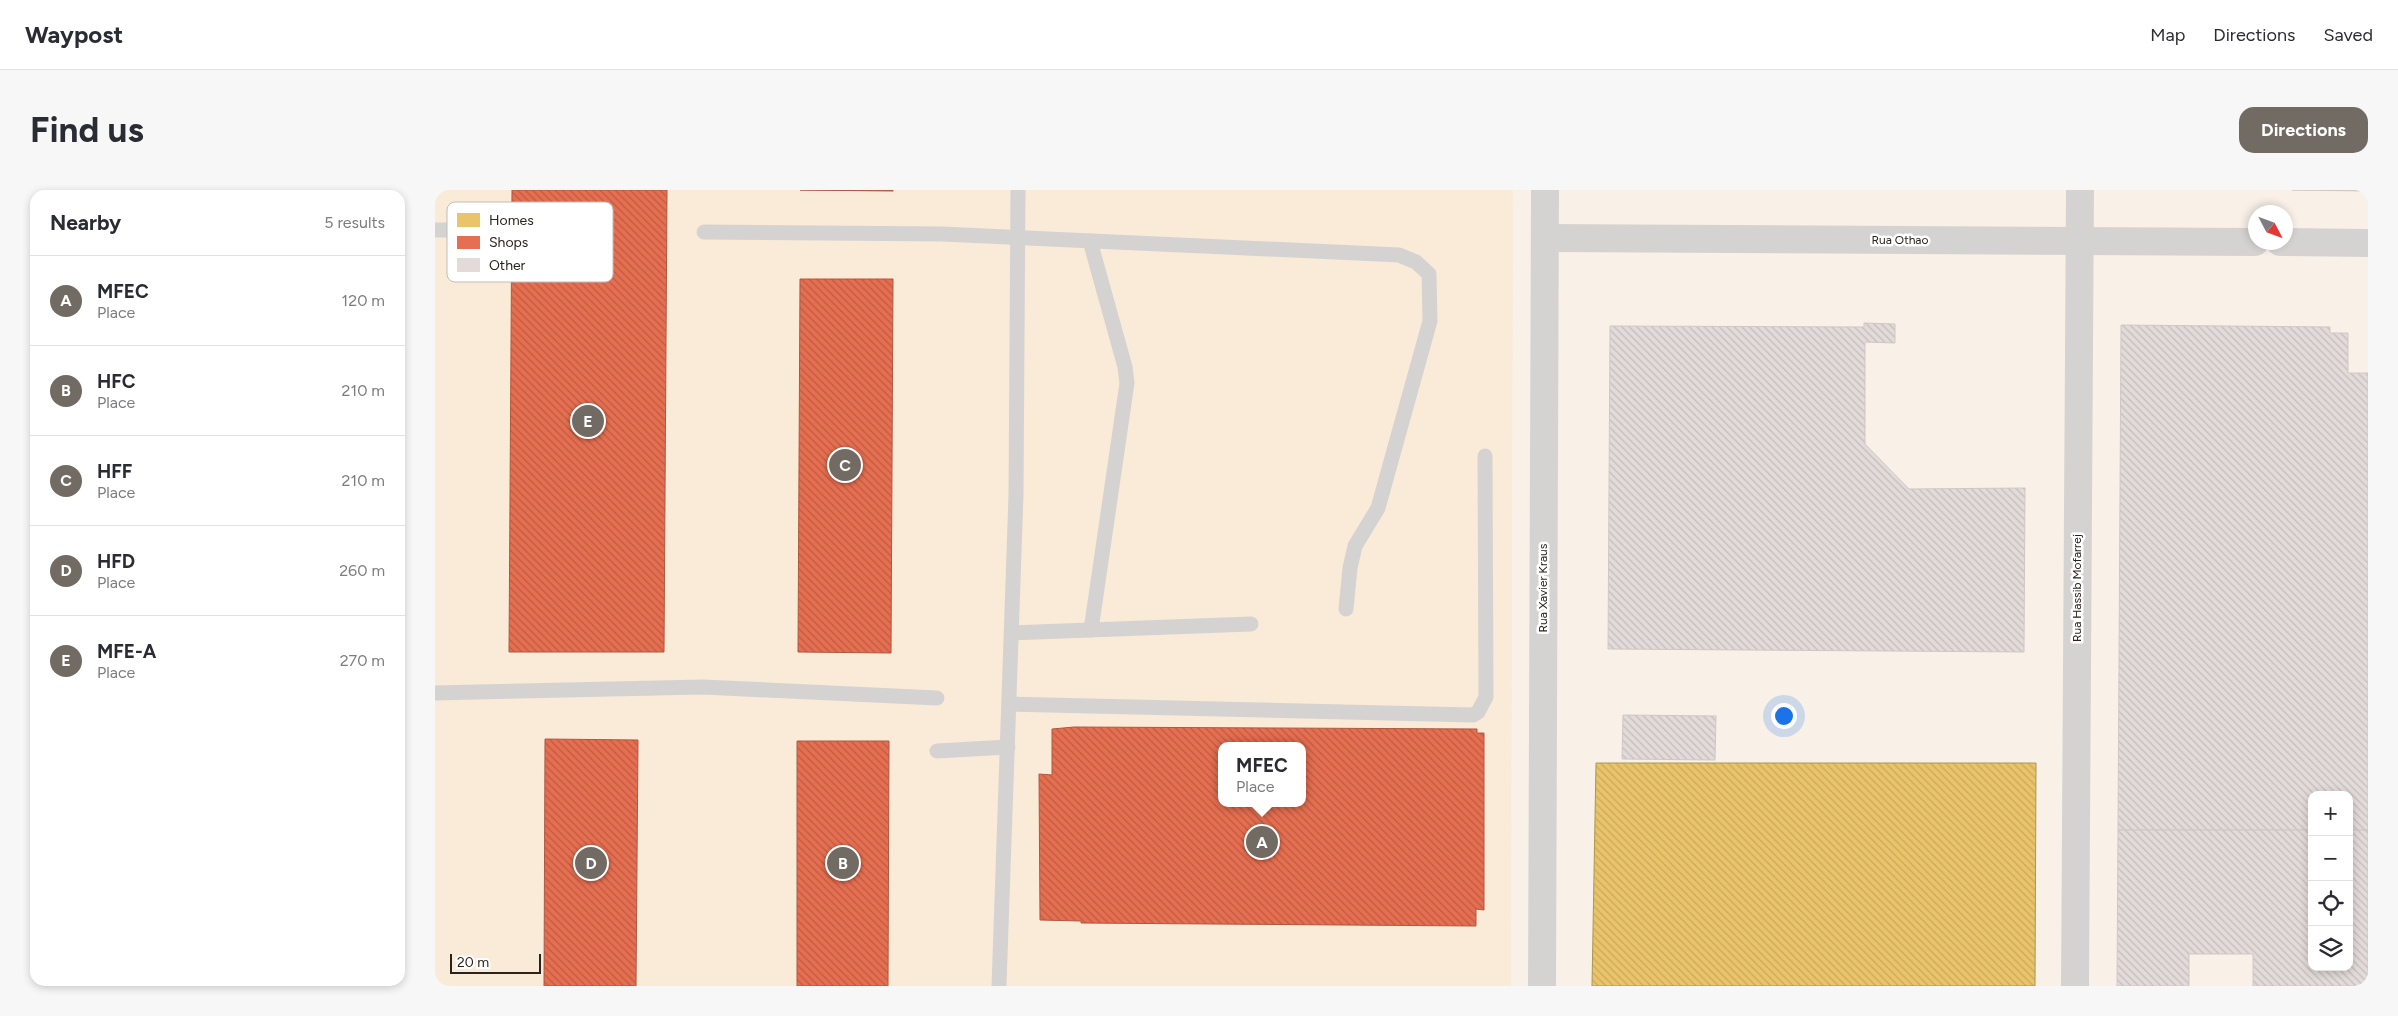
<!DOCTYPE html>
<meta charset="utf-8">
<style>
body{margin:0;font-family:Figtree,sans-serif;background:#f7f7f7;color:#2b2b33}
.controls{position:absolute;right:15px;bottom:15px;display:grid;overflow:hidden;border-radius:10px;box-shadow:0 2px 8px #0003}
.controls button{width:45px;height:45px;display:grid;place-items:center;padding:0;border:0;border-bottom:1px solid #e1e1e2;background:#fff;color:#2b2b33;font:25px sans-serif}
.compass{position:absolute;left:1813px;top:15px;width:45px;height:45px;border-radius:50%;background:#fff;box-shadow:0 2px 8px #0003;rotate:131deg}
.scale{position:absolute;left:15px;bottom:12px;width:91px;box-sizing:border-box;padding-left:5px;border:2px solid #29231c;border-top:0;font-size:14px;line-height:18px;white-space:nowrap;color:#29231c;-webkit-text-stroke:4px #fff;paint-order:stroke}
.you{position:absolute;left:1348px;top:525px;width:18px;height:18px;margin:-12px;border:4px solid #fff;border-radius:50%;background:#1a73e8;box-shadow:0 0 0 8px #1a73e833}
.badge{display:grid;place-items:center;width:32px;height:32px;border-radius:50%;background:#726b63;color:#fff;font-size:16px;font-weight:700}
.pin{position:absolute;translate:-50% -50%;border:2px solid #fff;box-shadow:0 1px 5px #0006}
.popup{position:absolute;left:783px;top:552px;width:88px;height:65px;box-sizing:border-box;display:grid;place-content:center;border-radius:10px;background:#fff;filter:drop-shadow(0 1px 4px #0005);font-size:16px;white-space:nowrap;color:#7c7c81}
.popup b{font-size:19px;color:#2b2b33}
.popup::after{content:'';position:absolute;left:50%;top:100%;margin-left:-10px;border:10px solid transparent;border-top-color:#fff}
.list{margin:0;padding:0;list-style:none}
h2{display:flex;justify-content:space-between;align-items:center;height:65px;margin:0;padding:0 20px;font-size:21px}
h2 small{font-size:16px;font-weight:400;color:#7c7c81}
.list li{display:grid;grid-template-columns:32px 1fr auto;gap:15px;align-items:center;box-sizing:border-box;height:90px;padding:0 20px;border-top:1px solid #e1e1e2}
.list b{display:block;font-size:19px;white-space:nowrap}
.list p{margin:0;font-size:16px;white-space:nowrap;color:#7c7c81}
.list em{font-size:16px;font-style:normal;color:#7c7c81}
.icon{flex:none;width:28px;height:28px;fill:none;stroke:currentColor;stroke-width:2;stroke-linecap:round;stroke-linejoin:round}
.map{position:relative;flex:none;width:1933px;height:796px;overflow:hidden;border-radius:15px}
header{display:flex;align-items:center;gap:30px;box-sizing:border-box;height:70px;padding:0 25px;background:#fff;border-bottom:1px solid #e1e1e2}
header strong{font-size:24px}
nav{display:flex;gap:28px;margin-inline-start:auto;font-size:18px}
.intro{display:flex;align-items:center;justify-content:space-between;box-sizing:border-box;height:120px;padding:0 30px}
h1{margin:0;font-size:35px}
.button{padding:12px 22px;border-radius:15px;background:#726b63;color:#fff;font-size:18px;font-weight:700}
main{display:flex;gap:30px;padding:0 30px}
aside{flex:1;background:#fff;border-radius:15px;box-shadow:0 2px 8px #0003}
.map>svg:first-child{display:block}
.built{fill:#faebd9;fill-rule:evenodd}
.homes{fill:url(#homes-back-hatch);stroke:#af9453}
.shops{fill:url(#shops-back-hatch);stroke:#ae5841;fill-rule:evenodd}
.building{fill:url(#building-back-hatch);stroke:#cfc7c5}
.lines{fill:none;stroke-linecap:round;stroke-linejoin:round}
.lane{stroke:#d5d3d1;stroke-width:15}
.street{stroke:#d5d3d1;stroke-width:28}
.labels{text-anchor:middle;stroke-width:5;stroke-linejoin:round;paint-order:stroke}
.street-label{font-size:12px;fill:#29231c;stroke:#fff}
.key{fill:#fff;stroke:#bfbdbb;stroke-width:1}
.key-label{font-size:14px;fill:#29231c}
</style>
<header>
<strong>Waypost</strong>
<nav><a>Map</a><a>Directions</a><a>Saved</a></nav>
</header>
<div class="intro"><h1>Find us</h1><a class="button">Directions</a></div>
<main>
<aside>
<h2>Nearby<small>5 results</small></h2>
<ul class="list">
<li><span class="badge">A</span><div><b>MFEC</b><p>Place</p></div><em>120 m</em></li>
<li><span class="badge">B</span><div><b>HFC</b><p>Place</p></div><em>210 m</em></li>
<li><span class="badge">C</span><div><b>HFF</b><p>Place</p></div><em>210 m</em></li>
<li><span class="badge">D</span><div><b>HFD</b><p>Place</p></div><em>260 m</em></li>
<li><span class="badge">E</span><div><b>MFE-A</b><p>Place</p></div><em>270 m</em></li>
</ul>
</aside>
<div class="map">
<svg width="1933" height="796" viewBox="0 0 1933 796">
<defs>
<pattern id="homes-back-hatch" width="6" height="6" patternUnits="userSpaceOnUse" patternTransform="scale(1.25)"><rect width="6" height="6" fill="#e9c46a"/><path d="M-1 5l2 2M0 0l6 6M5-1l2 2" fill="none" stroke="#c8a85b"/></pattern>
<pattern id="shops-back-hatch" width="6" height="6" patternUnits="userSpaceOnUse" patternTransform="scale(1.25)"><rect width="6" height="6" fill="#e76f51"/><path d="M-1 5l2 2M0 0l6 6M5-1l2 2" fill="none" stroke="#bb5b42"/></pattern>
<pattern id="building-back-hatch" width="6" height="6" patternUnits="userSpaceOnUse" patternTransform="scale(1.25)"><rect width="6" height="6" fill="#e3dbd9"/><path d="M-1 5l2 2M0 0l6 6M5-1l2 2" fill="none" stroke="#c3bcba"/></pattern>
</defs>
<rect width="100%" height="100%" fill="#f9f1e8"/>
<path class="built" d="M0 0H1078L1076 796H0ZM787 556H867V613H787Z"/>
<polygon class="homes" points="1161,573 1601,573 1600,796 1157,796"/>
<g class="shops">
<polygon points="77,0 232,0 229,462 74,462"/>
<polygon points="365,0 458,0 458,1"/>
<polygon points="365,89 458,89 456,463 363,462"/>
<path d="M639 537 1042 539V543H1049V720L1041 719V736L646 733V731L605 730 604 584 617 585V539ZM787 556H867V613H787Z"/>
<polygon points="110,549 203,550 201,796 109,796"/>
<polygon points="362,551 454,551 453,796 362,796"/>
</g>
<g class="building">
<polygon points="1857,0 1933,0 1933,1"/>
<polygon points="1429,133 1460,134 1460,153 1430,152 1430,254 1474,299 1590,298 1589,462 1173,459 1175,136 1429,137"/>
<polygon points="1686,135 1895,137 1895,143 1913,143 1913,183 1933,183 1933,640 1914,640 1914,605 1877,605 1877,640 1683,640"/>
<polygon points="1188,525 1281,526 1280,570 1187,569"/>
<polygon points="1683,640 1877,640 1877,777 1914,777 1914,640 1933,640 1933,796 1818,796 1818,764 1754,764 1754,796 1682,796"/>
</g>
<g class="lines">
<g class="lane">
<polyline points="0,40 16,40"/>
<polyline points="269,42 507,44 964,65 981,72 994,84 995,131 943,318 920,356 915,378 911,419"/>
<polyline points="655,51 690,177 692,193 656,440"/>
<polyline points="577,443 816,434"/>
<polyline points="0,503 268,497 502,508"/>
<polyline points="574,514 1038,525 1043,522 1051,507 1050,266"/>
<polyline points="502,561 573,557"/>
<polyline points="564,796 581,305 583,0"/>
</g>
<g class="street">
<polyline points="1110,48 1820,52"/>
<polyline points="1845,52 1933,53"/>
<polyline points="1107,796 1110,0"/>
<polyline points="1640,796 1645,0"/>
</g>
</g>
<g class="labels">
<g class="street-label">
<text x="1465" y="54">Rua Othao</text>
<text transform="translate(1108 398) rotate(-90)" y="4">Rua Xavier Kraus</text>
<text transform="translate(1642 398) rotate(-90)" y="4">Rua Hassib Mofarrej</text>
</g>
</g>
<rect x="12" y="12" width="166" height="80" rx="8" class="key"/>
<rect x="22" y="23" width="23" height="14" fill="#e9c46a"/>
<rect x="22" y="46" width="23" height="13" fill="#e76f51"/>
<rect x="22" y="68" width="23" height="14" fill="#e3dbd9"/>
<g class="key-label">
<text x="54" y="35">Homes</text>
<text x="54" y="57">Shops</text>
<text x="54" y="80">Other</text>
</g>
</svg>
<div class="controls">
<button>+</button>
<button>−</button>
<button><svg class="icon" aria-label="locate" viewBox="0 0 24 24"><circle cx="12" cy="12" r="6"/><path d="M12 2v4M12 18v4M2 12h4M18 12h4"/></svg></button>
<button><svg class="icon" aria-label="layers" viewBox="0 0 24 24"><path d="M12 4l9 5-9 5-9-5zM3 14l9 5 9-5"/></svg></button>
</div>
<svg class="compass" viewBox="-18 -18 36 36"><path d="M0-13l5 13h-10z" fill="#e53935"/><path d="M0 13l5-13h-10z" fill="#7c7c81"/></svg>
<div class="scale">20 m</div>
<div class="you"></div>
<div class="pin badge" style="left:827px;top:652px">A</div>
<div class="popup"><b>MFEC</b>Place</div>
<div class="pin badge" style="left:408px;top:673px">B</div>
<div class="pin badge" style="left:410px;top:275px">C</div>
<div class="pin badge" style="left:156px;top:673px">D</div>
<div class="pin badge" style="left:153px;top:231px">E</div>
</div>
</main>
